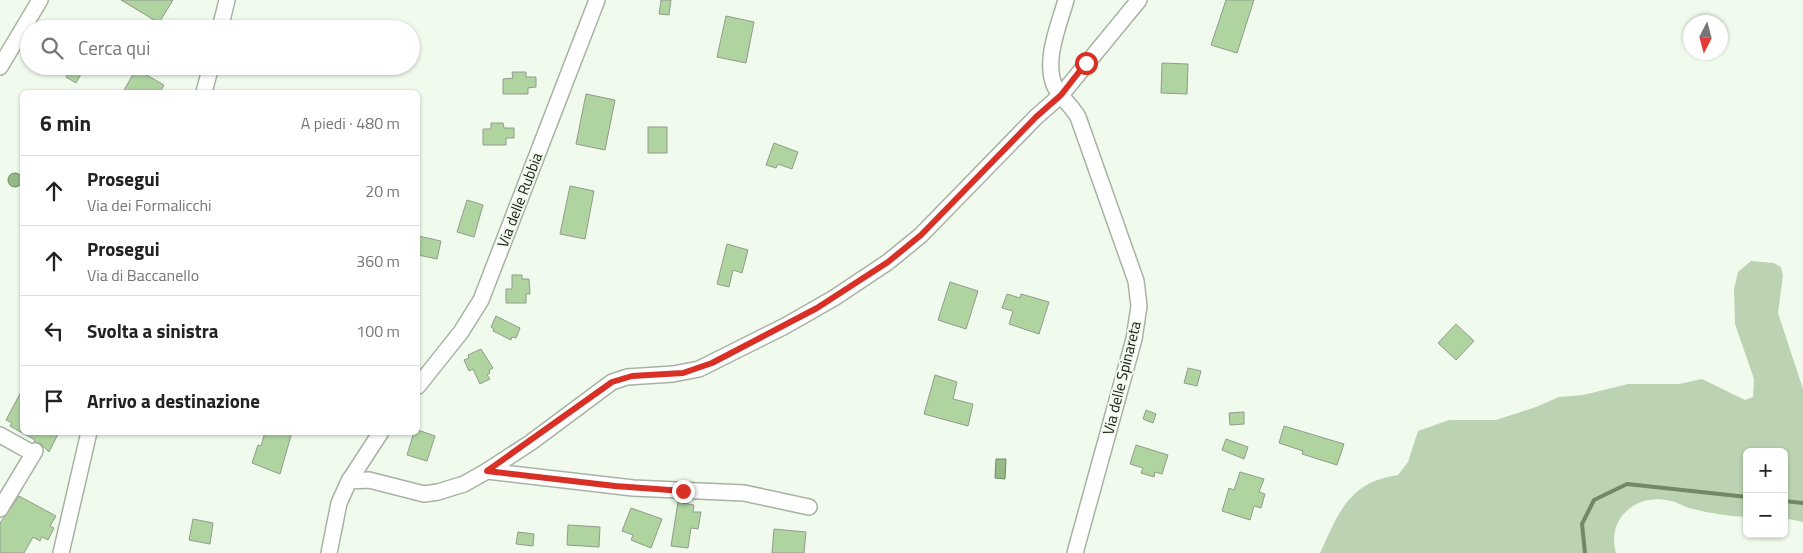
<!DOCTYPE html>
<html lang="it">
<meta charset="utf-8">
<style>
body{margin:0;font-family:"Titillium Web",sans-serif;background:#f2f2f2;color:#222}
.controls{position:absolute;right:15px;bottom:15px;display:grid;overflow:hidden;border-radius:8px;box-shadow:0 1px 4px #0004}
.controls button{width:45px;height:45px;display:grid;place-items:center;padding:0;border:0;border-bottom:1px solid #e0e0e0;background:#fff;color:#222;font:25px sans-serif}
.compass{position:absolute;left:1683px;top:15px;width:45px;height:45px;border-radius:50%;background:#fff;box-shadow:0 1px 4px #0004;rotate:186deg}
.stop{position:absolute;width:15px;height:15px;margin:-11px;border:4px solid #d93025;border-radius:50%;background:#fff}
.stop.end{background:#d93025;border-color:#fff;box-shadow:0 1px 5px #0008}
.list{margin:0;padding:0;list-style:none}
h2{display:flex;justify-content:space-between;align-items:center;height:65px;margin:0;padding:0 20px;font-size:21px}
h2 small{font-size:16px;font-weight:400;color:#767676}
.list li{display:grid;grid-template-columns:32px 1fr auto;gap:15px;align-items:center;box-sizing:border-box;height:70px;padding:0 20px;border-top:1px solid #e0e0e0}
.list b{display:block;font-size:19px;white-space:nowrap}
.list p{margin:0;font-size:16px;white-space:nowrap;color:#767676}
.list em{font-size:16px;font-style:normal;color:#767676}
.icon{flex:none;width:28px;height:28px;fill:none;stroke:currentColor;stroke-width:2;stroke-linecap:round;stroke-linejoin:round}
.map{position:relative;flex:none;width:1803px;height:553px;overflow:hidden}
.search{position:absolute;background:#fff;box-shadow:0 1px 4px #0004;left:20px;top:20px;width:400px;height:55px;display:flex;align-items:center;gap:12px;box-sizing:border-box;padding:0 18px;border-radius:28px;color:#767676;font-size:19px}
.panel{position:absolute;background:#fff;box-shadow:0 1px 4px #0004;left:20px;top:90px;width:400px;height:345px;border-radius:8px}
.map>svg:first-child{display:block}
.green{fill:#bcd3b3}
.water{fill:#96ba87;stroke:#708a65}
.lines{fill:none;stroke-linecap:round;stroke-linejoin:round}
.stream{stroke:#708a65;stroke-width:4}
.building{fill:#afd4a0;stroke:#929b8e}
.minor-casing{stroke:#a8b2a4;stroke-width:18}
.minor{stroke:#fff;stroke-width:15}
.route{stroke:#d93025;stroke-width:6}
.labels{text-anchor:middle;stroke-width:4;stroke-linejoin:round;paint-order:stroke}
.street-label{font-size:15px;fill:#181b16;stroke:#f1fbed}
</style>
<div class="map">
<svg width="1803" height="553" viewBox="0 0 1803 553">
<rect width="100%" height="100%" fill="#f1fbed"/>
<path class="green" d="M1751 261 1774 263 1781 267 1783 275 1778 313 1803 389V522L1784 518V452H1747V517C1727 516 1708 513 1689 508 1683 506 1677 502 1671 501 1637 492 1606 518 1616 553H1320C1339 512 1349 482 1398 475L1408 462 1418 431 1449 420H1496L1536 407 1559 397 1583 395 1628 384H1679L1702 379 1745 400 1753 397 1754 379 1735 324 1734 289 1738 272Z"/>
<g class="water">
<circle cx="15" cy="180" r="7"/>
<polygon points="996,459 1006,459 1005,479 995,478"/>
</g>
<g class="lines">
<g class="stream">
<polyline points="1784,501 1803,503"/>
<polyline points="1585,553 1582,524 1594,500 1627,484 1747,497"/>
</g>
</g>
<g class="building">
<polygon points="121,0 173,0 159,23"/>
<polygon points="661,0 671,0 669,15 659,14"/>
<polygon points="1226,0 1254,0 1237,53 1211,45"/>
<polygon points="726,16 754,22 746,63 717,57"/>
<polygon points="1162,63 1188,64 1187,94 1161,93"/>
<polygon points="71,68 81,74 76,83 66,77"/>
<polygon points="136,69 164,85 160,92 123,92"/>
<polygon points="512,72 526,72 526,77 536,77 536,87 528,88 528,94 503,94 503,79 513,78"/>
<polygon points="586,94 615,100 605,150 576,144"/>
<polygon points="491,123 503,123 504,128 514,128 514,138 506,138 506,145 483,145 483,129 491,129"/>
<rect x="648" y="127" width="19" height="26"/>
<polygon points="774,143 798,152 792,169 778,164 776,168 766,165"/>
<polygon points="570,186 594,191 585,239 560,234"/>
<polygon points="467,200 483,205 474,237 457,232"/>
<polygon points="418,236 441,241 437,259 418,255"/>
<polygon points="727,244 748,250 742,273 733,270 729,287 717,284"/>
<polygon points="512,275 522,275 522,279 529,279 530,294 526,294 526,303 506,303 506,289 512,289"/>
<polygon points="950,282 978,291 966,329 938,320"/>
<polygon points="1007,294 1020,298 1021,294 1049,302 1039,334 1009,324 1013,311 1002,308"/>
<polygon points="496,316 520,328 516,338 512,337 511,340 493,331 494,329 491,327"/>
<polygon points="1456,324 1474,341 1456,360 1438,343"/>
<polygon points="481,349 493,368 489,370 490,373 487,375 490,379 480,384 473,369 469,371 464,360 469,358 468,355"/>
<polygon points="1188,368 1201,371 1197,386 1184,383"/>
<polygon points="935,375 957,382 953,399 973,404 968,426 924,414"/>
<polygon points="22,390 22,432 59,432 49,452 40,443 34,442 35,440 10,426 12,423 6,420"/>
<polygon points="1146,410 1156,414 1153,423 1143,419"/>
<polygon points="1244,412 1244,424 1230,425 1229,413"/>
<polygon points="1284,426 1344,444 1337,465 1302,454 1303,451 1279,443"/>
<polygon points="418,430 435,436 427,461 407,455 414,432 418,432"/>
<polygon points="265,432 292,432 280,474 252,463 258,445 261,446"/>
<polygon points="1226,439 1248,447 1244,459 1222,450"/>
<polygon points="1136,445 1168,455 1162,474 1155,472 1154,477 1141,473 1143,468 1130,464"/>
<polygon points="1240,472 1264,479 1259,492 1265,494 1261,508 1254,506 1250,520 1222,511 1229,488 1234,490"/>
<polygon points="19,496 56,516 50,526 54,528 48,540 42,537 40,541 33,537 24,553 0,553 0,523"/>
<polygon points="678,502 694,505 693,512 701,512 698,529 691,528 688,548 671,546"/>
<polygon points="631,508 662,519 651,548 631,540 633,535 622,531"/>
<polygon points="193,519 213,523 210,544 189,540"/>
<polygon points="568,525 600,527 599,547 567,545"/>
<polygon points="774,529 806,532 804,553 772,553"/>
<polygon points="518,532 534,534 533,546 516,544"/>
</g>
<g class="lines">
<defs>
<g id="minor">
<path d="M1066 0C1059 25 1043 61 1055 87 1061 98 1072 106 1078 117L1136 281 1139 306 1134 339 1075 553"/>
<polyline points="220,29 227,0"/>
<polyline points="0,67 40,0"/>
<polyline points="204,92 211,66"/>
<polyline points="418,386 461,332 481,300 597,0"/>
<polyline points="0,435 27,450"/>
<polyline points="487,471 633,488 744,493 809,507"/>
<polyline points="349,481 381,432"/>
<polyline points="0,509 35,451"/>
<polyline points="61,553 89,432"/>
<polyline points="329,553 339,503 349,481 369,480 424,494 438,492 464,484 487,471 530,443 612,382 627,377 673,374 699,369 785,326 834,298 888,262 921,235 1036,117 1061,95 1139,0"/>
</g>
</defs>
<use href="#minor" class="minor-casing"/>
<use href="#minor" class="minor"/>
</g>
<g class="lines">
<polyline class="route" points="683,491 615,486 487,471 612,382 632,376 683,373 712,363 817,308 888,262 921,235 1036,117 1061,95 1086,63"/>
</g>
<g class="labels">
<g class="street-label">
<text transform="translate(520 200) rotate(-69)" y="5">Via delle Rubbia</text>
<text transform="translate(1122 378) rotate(-76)" y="5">Via delle Spinareta</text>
</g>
</g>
</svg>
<div class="controls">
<button>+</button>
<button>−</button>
</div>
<svg class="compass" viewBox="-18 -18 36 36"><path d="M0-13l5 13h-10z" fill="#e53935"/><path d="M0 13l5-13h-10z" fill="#767676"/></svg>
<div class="stop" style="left:1086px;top:63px"></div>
<div class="stop end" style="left:683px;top:491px"></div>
<div class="search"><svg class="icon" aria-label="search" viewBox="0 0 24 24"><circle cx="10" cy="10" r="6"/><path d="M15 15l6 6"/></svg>Cerca qui</div>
<section class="panel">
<h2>6 min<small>A piedi · 480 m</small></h2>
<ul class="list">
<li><svg class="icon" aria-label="ahead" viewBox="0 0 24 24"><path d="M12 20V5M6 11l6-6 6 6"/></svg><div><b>Prosegui</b><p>Via dei Formalicchi</p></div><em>20 m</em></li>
<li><svg class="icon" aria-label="ahead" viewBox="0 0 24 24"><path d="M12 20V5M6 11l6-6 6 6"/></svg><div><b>Prosegui</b><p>Via di Baccanello</p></div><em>360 m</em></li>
<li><svg class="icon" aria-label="left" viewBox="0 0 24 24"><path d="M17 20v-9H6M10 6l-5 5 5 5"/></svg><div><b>Svolta a sinistra</b></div><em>100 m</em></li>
<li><svg class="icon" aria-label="arrive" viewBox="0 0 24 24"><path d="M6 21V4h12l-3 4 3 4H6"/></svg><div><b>Arrivo a destinazione</b></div></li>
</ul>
</section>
</div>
